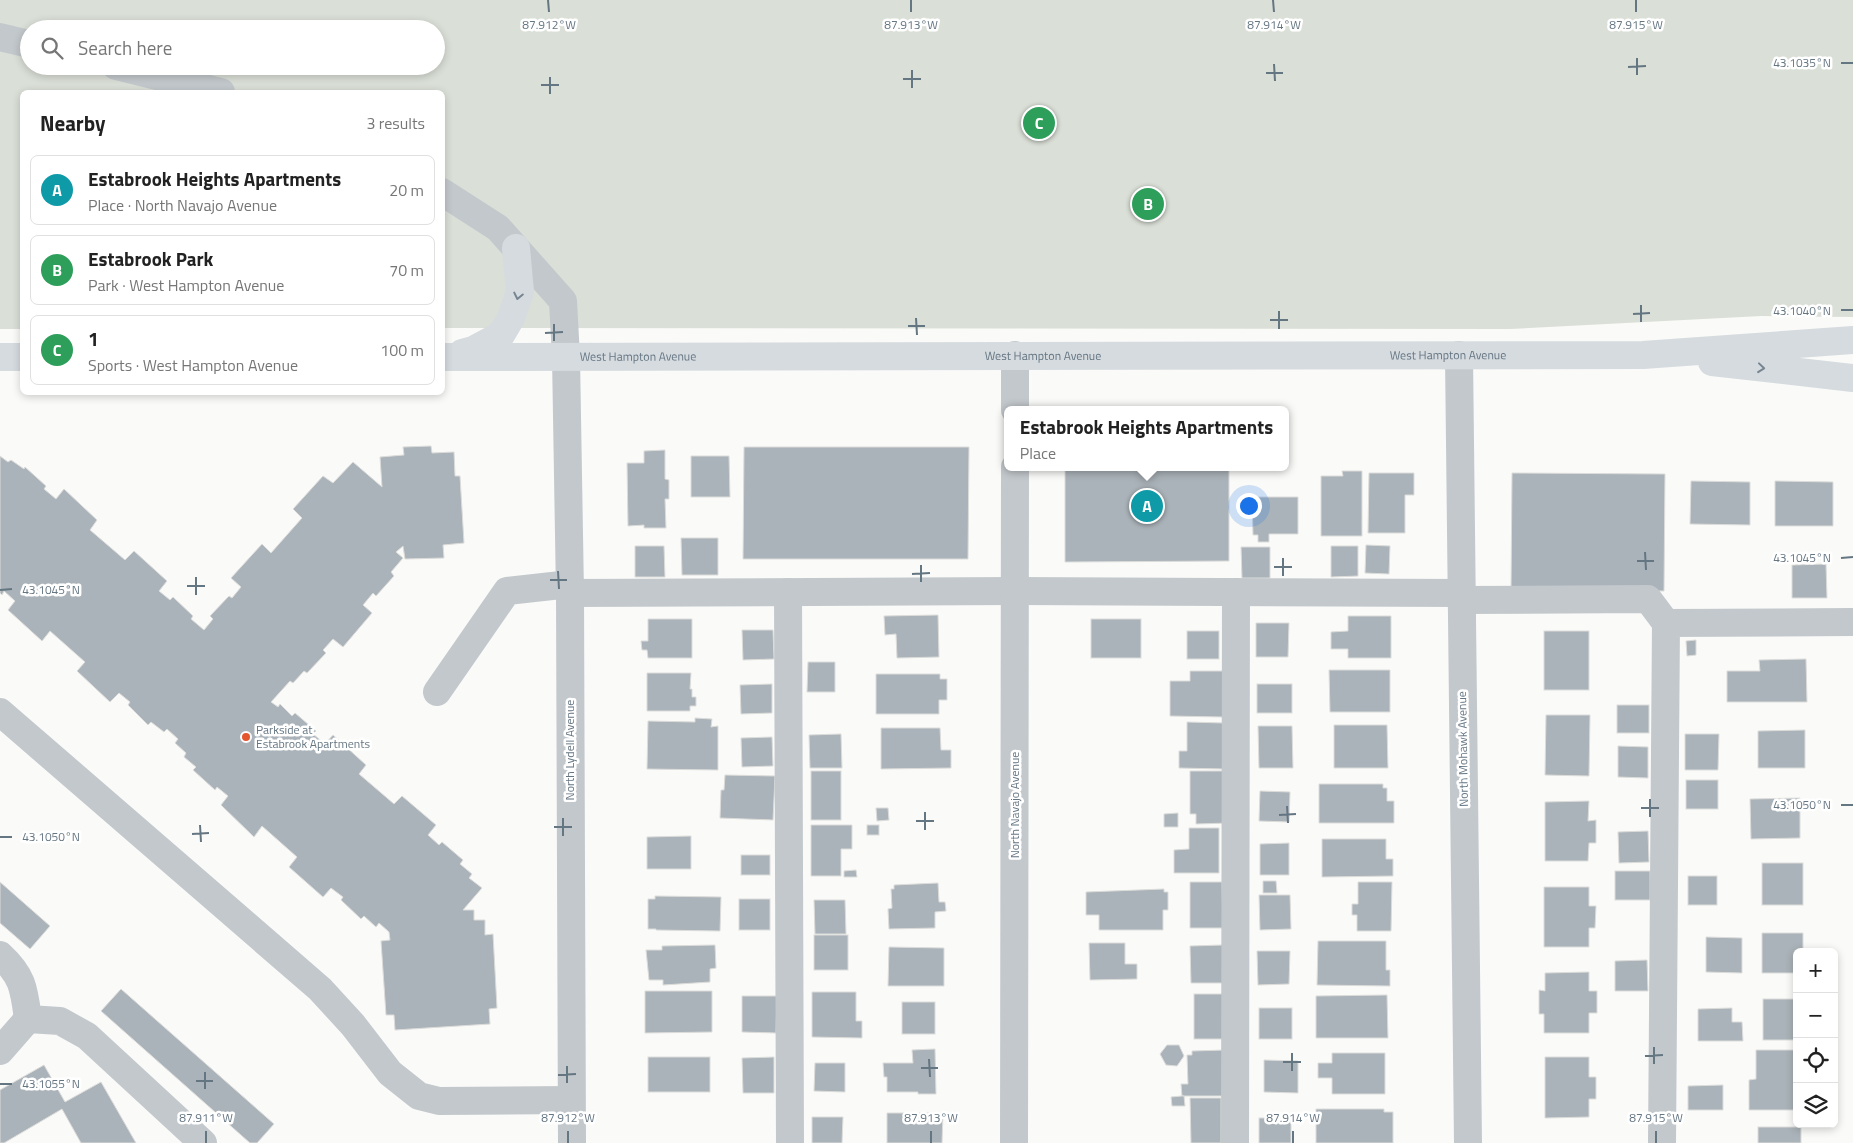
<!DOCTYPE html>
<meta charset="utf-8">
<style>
body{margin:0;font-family:"Titillium Web",sans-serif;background:#f6f6f6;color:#222}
.controls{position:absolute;right:15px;bottom:15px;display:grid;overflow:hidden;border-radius:8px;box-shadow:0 2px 8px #0003}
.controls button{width:45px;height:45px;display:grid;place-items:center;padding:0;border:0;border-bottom:1px solid #e0e0e0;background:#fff;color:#222;font:25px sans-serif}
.you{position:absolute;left:1248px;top:505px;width:18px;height:18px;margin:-12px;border:4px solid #fff;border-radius:50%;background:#1a73e8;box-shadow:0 0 0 8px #1a73e833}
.badge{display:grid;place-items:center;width:32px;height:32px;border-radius:50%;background:#e4572e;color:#fff;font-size:16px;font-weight:700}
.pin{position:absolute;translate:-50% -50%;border:2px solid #fff;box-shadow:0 1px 5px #0006}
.popup{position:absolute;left:1004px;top:406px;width:285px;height:65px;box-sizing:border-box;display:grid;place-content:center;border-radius:8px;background:#fff;filter:drop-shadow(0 1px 4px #0005);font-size:16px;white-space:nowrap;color:#767676}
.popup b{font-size:19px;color:#222}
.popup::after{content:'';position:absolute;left:50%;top:100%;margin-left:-10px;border:10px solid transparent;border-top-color:#fff}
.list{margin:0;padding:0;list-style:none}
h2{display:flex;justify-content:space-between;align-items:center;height:65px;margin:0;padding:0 20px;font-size:21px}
h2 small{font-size:16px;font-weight:400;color:#767676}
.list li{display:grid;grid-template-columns:32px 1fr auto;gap:15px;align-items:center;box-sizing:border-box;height:70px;margin:0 10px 10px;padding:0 10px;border:1px solid #e0e0e0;border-radius:8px}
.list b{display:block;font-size:19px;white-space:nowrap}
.list p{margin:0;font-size:16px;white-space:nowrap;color:#767676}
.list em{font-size:16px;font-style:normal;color:#767676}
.icon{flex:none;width:28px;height:28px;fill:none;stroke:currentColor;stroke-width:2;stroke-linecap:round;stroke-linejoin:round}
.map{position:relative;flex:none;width:1853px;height:1143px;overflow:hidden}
.search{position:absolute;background:#fff;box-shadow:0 2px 8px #0003;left:20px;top:20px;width:425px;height:55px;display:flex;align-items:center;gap:12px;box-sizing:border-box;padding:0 18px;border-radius:28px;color:#767676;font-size:19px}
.panel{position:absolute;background:#fff;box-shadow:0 2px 8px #0003;left:20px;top:90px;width:425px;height:305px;border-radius:8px}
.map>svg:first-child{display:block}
.green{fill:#dadfd7;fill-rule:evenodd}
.building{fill:#aab3b9;stroke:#dcdcda}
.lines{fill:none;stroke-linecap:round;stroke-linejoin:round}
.minor{stroke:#c3c8cc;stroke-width:28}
.major{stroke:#d6dbdf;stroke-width:28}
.oneway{stroke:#768591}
.ticks{fill:none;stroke:#657683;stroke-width:2}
.poi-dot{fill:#e4572e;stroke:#fff;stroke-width:2}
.labels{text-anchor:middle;stroke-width:5;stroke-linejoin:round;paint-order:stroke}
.street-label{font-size:12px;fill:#657683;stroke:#fff}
.poi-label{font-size:12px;fill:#657683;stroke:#fff;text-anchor:start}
.ticks-label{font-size:12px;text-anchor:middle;fill:#657683;stroke:#fff;stroke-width:5;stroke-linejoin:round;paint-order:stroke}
</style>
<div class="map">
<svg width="1853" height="1143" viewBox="0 0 1853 1143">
<rect width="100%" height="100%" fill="#fafaf8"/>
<path class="green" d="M0 0H1853V317L1761 316 1510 329 443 328 442 92H22V329H0ZM29 29H436V66H29Z"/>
<g class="building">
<polygon points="431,446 432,453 454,452 455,476 460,476 464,543 443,545 444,558 405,559 403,546 396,552 403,558 391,572 394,576 376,596 373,593 363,605 372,613 343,647 333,639 323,650 326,653 307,673 304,671 293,683 290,681 271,702 278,707 280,704 292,716 295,713 316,731 313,734 325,744 333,735 366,765 359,774 394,804 402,796 436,825 428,835 439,845 442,842 463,860 460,864 472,874 469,878 482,888 463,910 474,910 474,920 485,920 485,935 493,934 497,1008 489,1009 490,1024 395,1030 394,1015 386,1015 381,941 390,940 389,932 379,923 376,927 364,916 361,919 341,900 343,897 331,888 323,897 289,867 297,857 262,826 254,837 221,805 228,796 217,787 215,790 193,770 196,767 184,757 186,753 175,743 178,739 167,729 164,732 151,722 148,725 128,705 130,702 119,693 110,702 77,671 85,662 50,631 42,641 8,610 15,601 4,591 2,595 0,593 0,456 8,462 11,460 24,469 25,467 46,486 44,489 56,499 64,489 97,520 90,530 125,560 134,551 167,581 159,591 170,600 173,597 193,616 191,619 204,630 213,619 210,616 229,596 232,598 241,587 231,578 262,544 271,553 302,518 293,509 323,476 333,483 353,462 382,487 380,457 404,455 403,447"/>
<polygon points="744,447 969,447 968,559 743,559"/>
<polygon points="665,450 665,479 669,480 669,499 665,499 666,528 644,528 644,525 628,526 627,463 644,463 644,451"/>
<polygon points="691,456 729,456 730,497 691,497"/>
<polygon points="1065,467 1229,467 1229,561 1065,562"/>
<polygon points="1342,471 1362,471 1362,536 1321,536 1321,476 1343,476"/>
<polygon points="1369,473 1414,473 1414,495 1405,495 1405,533 1368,533"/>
<polygon points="1512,473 1665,474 1664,591 1511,590"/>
<polygon points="1691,481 1750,482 1750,525 1690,524"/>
<polygon points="1775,481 1833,482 1833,526 1775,526"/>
<polygon points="1252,497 1298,497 1298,534 1269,534 1269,542 1258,542 1258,535 1253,535"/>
<polygon points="681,538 718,538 718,575 682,575"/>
<polygon points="1366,545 1390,546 1389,574 1365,573"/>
<polygon points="635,546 664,546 665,577 635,577"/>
<polygon points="1331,546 1358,546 1358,576 1331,577"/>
<polygon points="1241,547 1270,547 1270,578 1242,578"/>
<polygon points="1826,564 1827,598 1792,598 1792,565"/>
<polygon points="938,615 939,657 897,658 896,634 885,635 884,616"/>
<polygon points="1348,616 1391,616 1391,658 1348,658 1348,649 1331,649 1331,632 1348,631"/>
<polygon points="648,619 692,619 692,658 648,658 647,650 642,650 641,641 648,641"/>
<rect x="1091" y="619" width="50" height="39"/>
<polygon points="1256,623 1289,623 1288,657 1256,657"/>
<polygon points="742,630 773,630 774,659 743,660"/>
<rect x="1187" y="631" width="32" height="28"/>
<rect x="1544" y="631" width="45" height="59"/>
<polygon points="1696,640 1696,655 1687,656 1686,641"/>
<polygon points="1806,659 1807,702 1727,702 1727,671 1760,671 1759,660"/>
<polygon points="808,662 835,662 835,692 807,692"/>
<polygon points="1329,670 1390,670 1390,712 1330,712"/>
<polygon points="1190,671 1224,671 1223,717 1170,716 1170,681 1190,681"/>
<polygon points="647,673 691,673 690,689 692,689 692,697 696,697 696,706 690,706 690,711 647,711"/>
<polygon points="876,674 940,674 940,679 947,679 947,700 939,700 939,714 876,714"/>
<polygon points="772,684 772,713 741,714 740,685"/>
<rect x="1257" y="684" width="35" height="29"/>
<rect x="1617" y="705" width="32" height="28"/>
<polygon points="1546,715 1590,715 1589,776 1545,775"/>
<polygon points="695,718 712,719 711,727 718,726 718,770 647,769 648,721 695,722"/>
<polygon points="1187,722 1224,723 1224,769 1179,768 1179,751 1187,751"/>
<polygon points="1334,725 1387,725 1388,768 1334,768"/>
<polygon points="1258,726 1292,726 1293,768 1259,768"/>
<polygon points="881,728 940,728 941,750 951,750 951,768 881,769"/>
<polygon points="1805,730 1805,768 1758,768 1758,731"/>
<polygon points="841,734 842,768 810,768 809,735"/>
<polygon points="1685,734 1719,734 1718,770 1685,770"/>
<polygon points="772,737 773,766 742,767 741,738"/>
<polygon points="1618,746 1648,747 1648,778 1618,777"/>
<rect x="811" y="771" width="30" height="49"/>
<polygon points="1190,771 1223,771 1228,823 1196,824 1196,814 1190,814"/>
<polygon points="725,775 775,776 773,820 720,818 721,790 724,790"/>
<rect x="1686" y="780" width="32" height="29"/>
<polygon points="1319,784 1383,784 1383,788 1387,788 1387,801 1394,801 1394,823 1319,823"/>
<polygon points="1260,791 1290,792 1289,822 1259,821"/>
<polygon points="1800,798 1800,838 1751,839 1750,799"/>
<polygon points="1589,801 1588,821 1596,820 1596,843 1589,843 1588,861 1545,861 1545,802"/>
<polygon points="876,808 888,808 889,820 877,821"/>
<polygon points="1178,813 1178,827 1164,827 1164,814"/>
<polygon points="811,825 852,825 852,849 841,849 841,876 811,876"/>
<rect x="867" y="825" width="12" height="10"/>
<polygon points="1189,828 1219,828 1219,873 1174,873 1174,850 1189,849"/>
<polygon points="1648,831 1649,862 1619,863 1618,832"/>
<polygon points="691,836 691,869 647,869 647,837"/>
<polygon points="1322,839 1386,839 1386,859 1393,859 1393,876 1322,877"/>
<polygon points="1289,843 1289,875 1260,875 1260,844"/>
<rect x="741" y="855" width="29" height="20"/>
<rect x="1762" y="863" width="41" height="42"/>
<polygon points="856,870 857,877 844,877 844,871"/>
<rect x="1615" y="871" width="35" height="29"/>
<rect x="1688" y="876" width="29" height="29"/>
<polygon points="1263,881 1276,881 1277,893 1263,893"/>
<polygon points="0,882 50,926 30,949 0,923"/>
<polygon points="1190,882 1222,882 1223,928 1190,928"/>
<polygon points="1358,882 1392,882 1391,931 1357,931 1357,915 1352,915 1352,904 1358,904"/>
<polygon points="938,883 939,902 945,902 946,911 935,912 935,928 889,929 888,909 892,908 891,889 894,889 894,885"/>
<polygon points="1544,887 1589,887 1589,906 1596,906 1595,928 1589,928 1589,947 1544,947"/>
<polygon points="1164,889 1164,892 1168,892 1168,910 1163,910 1163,930 1099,930 1099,915 1086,915 1086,892"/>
<polygon points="1259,895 1290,895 1291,929 1260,930"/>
<polygon points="655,896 721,897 720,931 656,930 656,929 648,929 648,899 655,899"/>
<rect x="739" y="899" width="31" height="31"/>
<polygon points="814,900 845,900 846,934 815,934"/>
<polygon points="1762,933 1803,933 1803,952 1797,952 1797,973 1762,973"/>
<rect x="814" y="935" width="34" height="35"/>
<polygon points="1706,937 1742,938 1742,973 1706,972"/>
<polygon points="1318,941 1386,941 1386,970 1390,970 1390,986 1317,985"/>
<polygon points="1089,943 1125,943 1125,964 1137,964 1137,979 1090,980"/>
<polygon points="715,945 716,968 710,969 710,982 663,985 663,980 649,980 646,950 662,950 662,946"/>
<polygon points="1223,945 1224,983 1191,983 1190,946"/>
<polygon points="889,947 944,948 944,986 888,986"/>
<polygon points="1257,951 1290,951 1289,984 1258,985"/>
<polygon points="1647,960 1648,991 1615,991 1615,961"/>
<polygon points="1589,972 1589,991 1597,991 1597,1013 1589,1013 1589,1033 1544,1033 1544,1014 1539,1014 1539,990 1545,991 1545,973"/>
<polygon points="121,989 274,1124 257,1143 250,1143 101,1011"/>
<polygon points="645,991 712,991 712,1032 645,1033"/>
<polygon points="812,992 856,992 856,1021 862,1021 862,1038 812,1037"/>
<rect x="1194" y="994" width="31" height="45"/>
<polygon points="1387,995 1388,1038 1316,1038 1316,996"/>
<polygon points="742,996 777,996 776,1033 742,1032"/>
<rect x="1763" y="999" width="34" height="41"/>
<rect x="902" y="1002" width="33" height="32"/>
<rect x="1259" y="1008" width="33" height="31"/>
<polygon points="1732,1008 1732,1022 1742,1022 1743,1041 1698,1041 1698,1009"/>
<polygon points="1167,1045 1179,1045 1184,1056 1177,1066 1166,1065 1160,1054"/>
<polygon points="935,1049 936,1094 918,1094 918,1092 887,1092 887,1077 884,1077 883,1063 913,1063 912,1050"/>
<polygon points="1226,1050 1226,1096 1182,1096 1181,1084 1188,1084 1187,1055 1192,1055 1192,1051"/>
<polygon points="1756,1050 1797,1050 1797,1110 1749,1110 1749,1080 1756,1079"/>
<polygon points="1332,1053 1385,1053 1385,1094 1332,1094 1332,1078 1318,1078 1318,1063 1332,1063"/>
<rect x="648" y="1057" width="62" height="35"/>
<polygon points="774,1057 774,1093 743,1093 742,1058"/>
<polygon points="1545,1057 1589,1057 1589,1077 1596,1077 1596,1099 1589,1099 1589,1117 1545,1118"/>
<polygon points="1264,1060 1298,1061 1298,1093 1264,1092"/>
<polygon points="815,1063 845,1063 845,1092 814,1091"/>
<polygon points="44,1065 65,1102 101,1082 136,1143 81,1143 62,1109 4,1143 0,1143 0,1090"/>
<polygon points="1723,1085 1723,1110 1688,1110 1688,1086"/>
<polygon points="1182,1096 1184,1096 1185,1106 1172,1106 1171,1097"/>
<polygon points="1190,1098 1221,1098 1221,1143 1191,1143"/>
<polygon points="1316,1109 1384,1109 1384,1112 1393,1112 1393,1143 1316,1143"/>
<polygon points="887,1113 943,1113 942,1143 887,1143"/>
<polygon points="812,1117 843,1117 842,1143 812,1143"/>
<rect x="1259" y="1118" width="32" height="25"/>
<rect x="1758" y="1127" width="43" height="16"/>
</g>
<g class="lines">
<g class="minor">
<polyline points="0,37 29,44"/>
<polyline points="116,66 221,92"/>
<polyline points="442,192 498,228 563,301 566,357 570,593 572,1143"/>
<polyline points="1459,355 1468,1143"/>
<polyline points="1015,410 1015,355"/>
<polyline points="788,592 790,1143"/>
<polyline points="570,593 1015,591 1461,593"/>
<polyline points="1461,600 1648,599 1666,623"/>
<polyline points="437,692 507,591 570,584"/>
<polyline points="0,712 320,989 353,1025 390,1073 419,1096 439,1101 571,1100"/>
<path d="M0 955C23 976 24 989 28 1019L60 1021 87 1036 203 1143"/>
<polyline points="0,1051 28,1019"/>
<polyline points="1014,1143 1015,467"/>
<polyline points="1235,1143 1236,592"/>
<polyline points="1662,1143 1666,623 1853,622"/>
</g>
<g class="major">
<polyline points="462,353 473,350 501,335 511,318 520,292 516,248"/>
<polyline points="0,357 22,357"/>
<path id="s1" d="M442 357 1643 355 1853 340"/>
<polyline points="1712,362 1853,378"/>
</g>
</g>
<defs><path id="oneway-chevron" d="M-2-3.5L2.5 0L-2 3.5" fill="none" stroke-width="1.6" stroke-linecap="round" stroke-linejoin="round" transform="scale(1.25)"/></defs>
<g class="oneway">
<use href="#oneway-chevron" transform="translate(518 296) rotate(102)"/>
<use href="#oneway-chevron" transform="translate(1761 368) rotate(6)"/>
</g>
<path class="ticks" d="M548 0 549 12M911 0V12M1273 0 1274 12M1636 0V12M1637 58V75M1841 63H1853M1274 64 1275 81M1628 67 1646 66M912 70V88M1266 73H1283M550 77V94M903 79H921M541 85H559M1641 305V322M1841 310H1853M1279 311V329M1633 314 1650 313M916 318 917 335M1270 320H1288M554 324V341M908 326H925M545 333 563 332M1645 552 1646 570M1283 558V576M1841 558 1853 557M1637 561H1654M921 565V582M1274 567H1292M558 571 559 589M912 574 930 573M196 577V595M550 580H567M187 586H205M0 590 12 589M1650 799V817M1841 805H1853M1287 806 1288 823M1641 808H1659M925 812V830M1279 815 1296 814M563 818V836M916 821H934M200 825 201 842M554 827H572M192 834 209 833M0 837H12M1654 1047V1064M1292 1053V1071M1645 1056 1663 1055M929 1059 930 1077M1283 1062H1301M567 1066V1083M921 1068H938M205 1072V1089M558 1075 576 1074M196 1081H213M0 1084H12M206 1131V1143M568 1131V1143M931 1131V1143M1293 1131V1143M1656 1131V1143"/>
<circle class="poi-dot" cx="246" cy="737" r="5"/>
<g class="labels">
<g class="street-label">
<text dy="4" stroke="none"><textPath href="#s1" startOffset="601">West Hampton Avenue</textPath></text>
<text dy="4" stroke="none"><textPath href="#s1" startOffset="1006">West Hampton Avenue</textPath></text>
<text dy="4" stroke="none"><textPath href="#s1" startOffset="196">West Hampton Avenue</textPath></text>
<text transform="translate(1463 749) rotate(-91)" y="4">North Mohawk Avenue</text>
<text transform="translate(570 750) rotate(-90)" y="4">North Lydell Avenue</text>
<text transform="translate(1015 805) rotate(-90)" y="4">North Navajo Avenue</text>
</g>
<g class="poi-label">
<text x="256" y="734">Parkside at<tspan x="256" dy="14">Estabrook Apartments</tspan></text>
</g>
</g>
<g class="ticks-label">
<text x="549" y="29">87.912°W</text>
<text x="911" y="29">87.913°W</text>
<text x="1274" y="29">87.914°W</text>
<text x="1636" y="29">87.915°W</text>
<text x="1802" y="67">43.1035°N</text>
<text x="1802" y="315">43.1040°N</text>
<text x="1802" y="562">43.1045°N</text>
<text x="51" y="594">43.1045°N</text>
<text x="1802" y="809">43.1050°N</text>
<text x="51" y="841">43.1050°N</text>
<text x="51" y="1088">43.1055°N</text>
<text x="206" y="1122">87.911°W</text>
<text x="568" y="1122">87.912°W</text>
<text x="931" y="1122">87.913°W</text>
<text x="1293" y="1122">87.914°W</text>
<text x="1656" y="1122">87.915°W</text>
</g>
</svg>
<div class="controls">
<button>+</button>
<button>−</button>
<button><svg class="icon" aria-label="locate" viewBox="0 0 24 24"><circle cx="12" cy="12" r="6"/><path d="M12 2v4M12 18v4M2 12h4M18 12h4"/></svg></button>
<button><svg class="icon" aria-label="layers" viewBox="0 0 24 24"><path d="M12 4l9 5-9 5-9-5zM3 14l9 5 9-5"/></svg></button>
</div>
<div class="you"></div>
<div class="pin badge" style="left:1147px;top:506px;background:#0f9aa8">A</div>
<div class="popup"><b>Estabrook Heights Apartments</b>Place</div>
<div class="pin badge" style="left:1148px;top:204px;background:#2e9e5b">B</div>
<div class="pin badge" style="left:1039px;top:123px;background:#2e9e5b">C</div>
<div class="search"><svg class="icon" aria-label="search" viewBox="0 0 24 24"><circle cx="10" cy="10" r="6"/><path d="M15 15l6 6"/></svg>Search here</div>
<section class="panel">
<h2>Nearby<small>3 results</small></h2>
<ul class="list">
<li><span class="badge" style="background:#0f9aa8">A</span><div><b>Estabrook Heights Apartments</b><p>Place · North Navajo Avenue</p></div><em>20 m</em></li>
<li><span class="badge" style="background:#2e9e5b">B</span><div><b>Estabrook Park</b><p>Park · West Hampton Avenue</p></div><em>70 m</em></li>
<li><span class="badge" style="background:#2e9e5b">C</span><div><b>1</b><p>Sports · West Hampton Avenue</p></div><em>100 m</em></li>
</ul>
</section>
</div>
